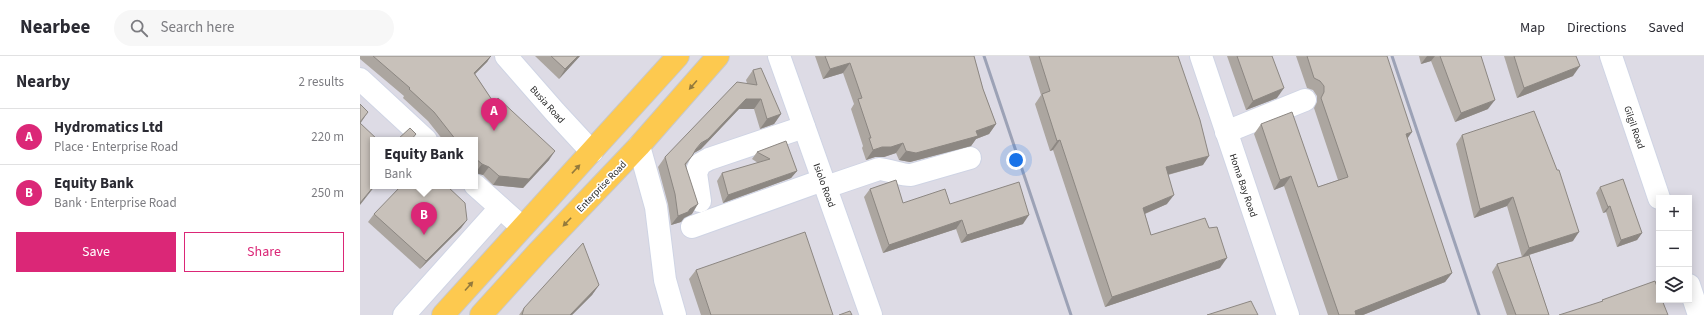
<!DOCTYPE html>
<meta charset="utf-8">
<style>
body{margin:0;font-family:"Source Sans 3",sans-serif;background:#f7f7f7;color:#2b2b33}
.controls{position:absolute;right:12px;bottom:12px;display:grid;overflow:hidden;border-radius:0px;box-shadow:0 2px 10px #0003}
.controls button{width:36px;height:36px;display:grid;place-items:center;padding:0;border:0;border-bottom:1px solid #e1e1e2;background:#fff;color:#2b2b33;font:20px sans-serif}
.you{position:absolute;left:656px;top:104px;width:14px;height:14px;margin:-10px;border:3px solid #fff;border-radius:50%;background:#1a73e8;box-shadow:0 0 0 6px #1a73e833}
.badge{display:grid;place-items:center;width:26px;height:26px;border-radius:50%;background:#db2777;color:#fff;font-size:13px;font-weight:700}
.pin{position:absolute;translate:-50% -33px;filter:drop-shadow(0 1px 2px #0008)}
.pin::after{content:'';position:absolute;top:21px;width:14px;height:12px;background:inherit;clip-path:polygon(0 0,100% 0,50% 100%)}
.popup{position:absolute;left:10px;top:81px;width:108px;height:52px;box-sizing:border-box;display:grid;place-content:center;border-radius:0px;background:#fff;filter:drop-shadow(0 1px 3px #0005);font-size:13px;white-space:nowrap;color:#7c7c81}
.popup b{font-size:15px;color:#2b2b33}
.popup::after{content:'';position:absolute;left:50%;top:100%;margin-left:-8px;border:8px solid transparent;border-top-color:#fff}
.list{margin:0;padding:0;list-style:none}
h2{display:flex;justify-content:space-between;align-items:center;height:52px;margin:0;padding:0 16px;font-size:17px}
h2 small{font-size:13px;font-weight:400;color:#7c7c81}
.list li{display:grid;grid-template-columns:26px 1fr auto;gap:12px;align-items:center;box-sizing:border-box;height:56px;padding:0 16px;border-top:1px solid #e1e1e2}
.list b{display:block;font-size:15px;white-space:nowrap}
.list p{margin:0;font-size:13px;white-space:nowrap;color:#7c7c81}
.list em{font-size:13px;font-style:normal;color:#7c7c81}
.actions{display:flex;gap:8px;padding:12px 16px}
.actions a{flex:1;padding:9px 0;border:1px solid #db2777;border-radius:0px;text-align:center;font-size:14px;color:#db2777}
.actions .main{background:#db2777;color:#fff}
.icon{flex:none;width:22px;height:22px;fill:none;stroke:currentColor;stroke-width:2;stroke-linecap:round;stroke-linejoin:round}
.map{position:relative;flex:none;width:1344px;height:259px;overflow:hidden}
header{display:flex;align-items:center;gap:24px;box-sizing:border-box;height:56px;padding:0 20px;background:#fff;border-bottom:1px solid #e1e1e2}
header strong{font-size:19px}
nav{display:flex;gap:22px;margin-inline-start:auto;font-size:14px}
.search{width:280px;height:36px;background:#f7f7f7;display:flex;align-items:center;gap:10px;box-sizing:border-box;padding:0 14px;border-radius:22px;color:#7c7c81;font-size:15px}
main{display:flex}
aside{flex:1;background:#fff}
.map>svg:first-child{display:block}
.industrial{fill:#dddbe5;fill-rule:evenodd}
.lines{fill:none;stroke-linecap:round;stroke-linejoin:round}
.minor-casing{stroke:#cfd4e4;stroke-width:24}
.major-casing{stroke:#c8c8c8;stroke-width:24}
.minor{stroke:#fff;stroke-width:22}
.major{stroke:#fdc94f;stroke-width:22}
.rail{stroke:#9ca2b6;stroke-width:3}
.wall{fill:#aca6a0}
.shaded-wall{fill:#8c8782}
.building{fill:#c8c1ba;stroke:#8c8782}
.oneway{fill:#947a3c}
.labels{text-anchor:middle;stroke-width:3.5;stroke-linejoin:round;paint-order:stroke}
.street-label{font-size:10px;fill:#2a2a2a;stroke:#fff}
</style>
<header>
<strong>Nearbee</strong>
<div class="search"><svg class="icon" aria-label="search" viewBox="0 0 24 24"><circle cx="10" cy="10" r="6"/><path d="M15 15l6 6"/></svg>Search here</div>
<nav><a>Map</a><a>Directions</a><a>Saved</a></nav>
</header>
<main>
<aside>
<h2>Nearby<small>2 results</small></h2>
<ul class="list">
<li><span class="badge">A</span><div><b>Hydromatics Ltd</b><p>Place · Enterprise Road</p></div><em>220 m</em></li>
<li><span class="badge">B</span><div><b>Equity Bank</b><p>Bank · Enterprise Road</p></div><em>250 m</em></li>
</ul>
<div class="actions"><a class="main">Save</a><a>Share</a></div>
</aside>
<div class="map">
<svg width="1344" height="259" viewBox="0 0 1344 259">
<rect width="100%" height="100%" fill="#ede4da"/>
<path class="industrial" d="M0 0H1344V259H0ZM13 84H115V130H13ZM1299 142H1329V244H1299Z"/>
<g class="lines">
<defs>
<g id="minor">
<polyline points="146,0 195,56 232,96"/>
<polyline points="419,0 511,259"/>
<polyline points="841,0 928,259"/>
<polyline points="1251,0 1299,142"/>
<polyline points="0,23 66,84"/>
<polyline points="866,76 945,44"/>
<polyline points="279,90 296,151 305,224 315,259"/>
<polyline points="115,129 162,171"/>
<path d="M466 131 519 113C531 114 540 119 551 119L610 102"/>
<polyline points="340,145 336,117 340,108 349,103 444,71"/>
<polyline points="332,171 463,124"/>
<polyline points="1329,229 1339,259"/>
<polyline points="44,259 140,152"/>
</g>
<g id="major">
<polyline points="83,259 318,0"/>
<polyline points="121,259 179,195 279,90 358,0"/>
</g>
</defs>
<use href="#minor" class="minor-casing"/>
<use href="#major" class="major-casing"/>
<use href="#minor" class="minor"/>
<use href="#major" class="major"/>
<g class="rail">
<polyline points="624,0 711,259"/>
<polyline points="1032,0 1119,259"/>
</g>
</g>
<g class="wall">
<polygon points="0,0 131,0 127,6 115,18 134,47 189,104 163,132 133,129 123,119 115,116 115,84 83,84 68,65 43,42 44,40 0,3"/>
<polygon points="175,0 220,0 199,23"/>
<polygon points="455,0 614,0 623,33 636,68 629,78 616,83 611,90 550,106 539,104 536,97 524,101 515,101 506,104 502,92 503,90 491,53 494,48 483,17 463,23"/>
<polygon points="669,0 818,0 843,109 808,119 807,148 785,158 791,179 860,212 745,251 693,94 690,95 675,48 681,39"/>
<polygon points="867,0 912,0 917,42 886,54"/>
<polygon points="936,0 1027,0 1047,83 1092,217 1085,226 1003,259 968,259 924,130 914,134 894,78 901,68 958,131 978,124 954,52 957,46 957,40 953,34 947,32"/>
<polygon points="1059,0 1121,0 1128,53 1095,66 1071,5 1061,8"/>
<polygon points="1144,0 1216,0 1213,20 1157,42"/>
<polygon points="393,14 421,58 414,68 400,73 394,53 379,53 341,93 334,97 326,109 332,158 324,162 321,166 311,169 308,148 298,111 305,101 387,27 386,24"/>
<polygon points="1102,79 1197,114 1213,185 1169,199 1189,259 1147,259 1132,216 1137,208 1162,201 1147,150 1114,162 1096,88"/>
<polygon points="397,96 437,115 431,122 363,147 357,125 362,117 398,107 392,103"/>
<polygon points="1240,131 1282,177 1277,184 1257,191 1246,156 1243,157 1236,137"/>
<polygon points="510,133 543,147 590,148 663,168 601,187 596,173 523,197 504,141"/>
<polygon points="14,158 107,164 101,172 60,213 8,166"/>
<polygon points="336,214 473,259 341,259 329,223"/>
<polygon points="239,229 232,239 212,259 159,259 164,252"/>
</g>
<g class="shaded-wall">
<polygon points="131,0 127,6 108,25 114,17"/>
<polygon points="218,0 220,0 199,23 205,13"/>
<polygon points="1067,0 1075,0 1071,5 1061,8"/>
<polygon points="490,7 483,17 463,23 470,13"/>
<polygon points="1220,10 1213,20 1157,42 1164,32"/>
<polygon points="924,32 917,42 886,54 893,45"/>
<polygon points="386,43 401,43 394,53 379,53 341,93 334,97 336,93"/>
<polygon points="1135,44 1128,53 1095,66 1101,57"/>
<polygon points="8,56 0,68 0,66"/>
<polygon points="421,58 414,68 400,73 407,63"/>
<polygon points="636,68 629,78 616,83 611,90 550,106 539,104 546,95 616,75"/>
<polygon points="1052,76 1045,86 1046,78"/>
<polygon points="700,84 693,94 690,95 697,85"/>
<polygon points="543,87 536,97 524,101 515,101 506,104 513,94 522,91"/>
<polygon points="195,95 189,104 163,132 133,129 139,120"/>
<polygon points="849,100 843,109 799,121 806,111"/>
<polygon points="122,108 129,111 123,119 115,117"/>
<polygon points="437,115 431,122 363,147 368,139"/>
<polygon points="931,120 924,130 914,134 920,124"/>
<polygon points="14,130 15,130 0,149 0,147"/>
<polygon points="814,139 807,148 777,161 783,152"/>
<polygon points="1153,141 1147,150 1114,162 1120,153"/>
<polygon points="338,148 332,158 324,162 321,166 311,169 318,160"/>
<polygon points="1250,150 1246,156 1243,157 1248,151"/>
<polygon points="669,159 663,168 601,187 607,179"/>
<polygon points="107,164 101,172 60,213 66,205"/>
<polygon points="602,164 596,173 523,197 529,189"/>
<polygon points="1219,176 1213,185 1162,201 1169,192"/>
<polygon points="1282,177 1277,184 1257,191 1261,184"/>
<polygon points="867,202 860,212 745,251 752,241"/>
<polygon points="1092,217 1085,226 1003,259 992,259 995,255"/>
<polygon points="239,229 232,239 212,259 210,259"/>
</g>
<g class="building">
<polygon points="13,0 131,0 114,17 134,47 138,42 195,95 169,123 139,120 129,111 122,108 115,102 115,84 96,84 74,56 49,33 50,32"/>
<polygon points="191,0 218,0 205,13"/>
<polygon points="465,0 614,0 623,33 636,68 616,75 618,80 556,97 546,95 543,87 531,91 522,91 513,94 509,82 511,82 498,43 502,42 490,7 470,13"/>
<polygon points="679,0 818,0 840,64 849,100 806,111 814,139 783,152 791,179 845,162 849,172 857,171 867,202 752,241 700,84 697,85 682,38 690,35"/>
<polygon points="877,0 912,0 924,32 893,45"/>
<polygon points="947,0 1027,0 1052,76 1046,78 1092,217 995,255 996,259 979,259 931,120 920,124 901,68 932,56 958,131 988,121 961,42 964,36 964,30 960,25 954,22"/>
<polygon points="1080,0 1121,0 1135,44 1101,57"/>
<polygon points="1154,0 1216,0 1220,10 1164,32"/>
<polygon points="401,12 421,58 407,63 401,43 386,43 348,83 341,87 336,93 332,100 325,108 338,148 330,153 328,156 318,160 315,138 305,101 377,26 397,29 393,14"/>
<polygon points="0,48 8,56 0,66"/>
<polygon points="1174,55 1197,114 1199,114 1219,176 1169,192 1153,141 1120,153 1102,79"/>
<polygon points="0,67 18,84 13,84 13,130 14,130 0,147"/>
<polygon points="50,72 56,78 51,84 37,84"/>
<polygon points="426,85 437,115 368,139 362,117 410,103 397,96"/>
<polygon points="1263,123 1282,177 1261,184 1250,150 1248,151 1240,131"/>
<polygon points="536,124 543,147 585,133 590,148 659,126 669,159 607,179 602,164 529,189 510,133"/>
<polygon points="41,130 87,130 105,147 107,164 66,205 14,158"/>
<polygon points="445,176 473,259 351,259 336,214"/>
<polygon points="223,187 239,229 210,259 162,259 164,252"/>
<polygon points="1169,199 1189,259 1156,259 1137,208"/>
<polygon points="1295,225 1299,236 1299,244 1302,244 1308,259 1199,259 1243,245 1242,244"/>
<polygon points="891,245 898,259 847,259"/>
<polygon points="490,255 492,259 479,259"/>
</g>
<defs><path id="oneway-solid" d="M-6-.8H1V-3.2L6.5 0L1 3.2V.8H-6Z"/></defs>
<g class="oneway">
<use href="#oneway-solid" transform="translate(333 29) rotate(131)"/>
<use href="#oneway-solid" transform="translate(216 113) rotate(-47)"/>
<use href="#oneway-solid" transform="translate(207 166) rotate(134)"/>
<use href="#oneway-solid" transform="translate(109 230) rotate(-48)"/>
</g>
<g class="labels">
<g class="street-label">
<text transform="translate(188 48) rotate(48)" y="4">Busia Road</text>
<text transform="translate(1275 71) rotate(71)" y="4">Gilgil Road</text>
<text transform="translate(465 129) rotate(70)" y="4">Isiolo Road</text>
<text transform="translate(884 129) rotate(71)" y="4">Homa Bay Road</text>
<text transform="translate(241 130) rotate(-46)" y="4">Enterprise Road</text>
</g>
</g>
</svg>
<div class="controls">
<button>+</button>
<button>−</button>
<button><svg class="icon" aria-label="layers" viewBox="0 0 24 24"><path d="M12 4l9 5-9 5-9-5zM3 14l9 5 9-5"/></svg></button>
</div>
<div class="you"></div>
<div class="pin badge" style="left:134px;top:75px">A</div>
<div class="pin badge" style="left:64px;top:179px">B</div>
<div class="popup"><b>Equity Bank</b>Bank</div>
</div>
</main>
